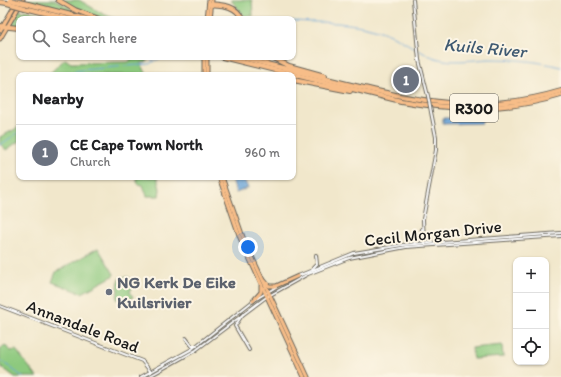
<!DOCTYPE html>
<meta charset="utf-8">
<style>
body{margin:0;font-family:Itim,sans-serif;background:#f2f2f2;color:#202124}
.controls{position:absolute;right:12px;bottom:12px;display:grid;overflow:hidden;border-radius:8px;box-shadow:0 1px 3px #0004}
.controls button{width:36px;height:36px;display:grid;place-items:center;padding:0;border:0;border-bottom:1px solid #e0e0e0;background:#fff;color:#202124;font:20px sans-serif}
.you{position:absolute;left:248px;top:247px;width:14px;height:14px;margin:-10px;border:3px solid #fff;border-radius:50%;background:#1a73e8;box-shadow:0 0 0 6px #1a73e833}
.badge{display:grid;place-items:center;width:26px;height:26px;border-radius:50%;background:#1f6fb2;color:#fff;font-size:13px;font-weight:700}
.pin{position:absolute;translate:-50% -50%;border:2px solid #fff;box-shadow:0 1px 4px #0006}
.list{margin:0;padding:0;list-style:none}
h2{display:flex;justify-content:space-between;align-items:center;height:52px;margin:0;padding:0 16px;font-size:17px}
h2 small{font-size:13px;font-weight:400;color:#757577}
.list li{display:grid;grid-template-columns:26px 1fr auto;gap:12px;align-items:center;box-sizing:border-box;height:56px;padding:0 16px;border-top:1px solid #e0e0e0}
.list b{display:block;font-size:15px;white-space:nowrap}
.list p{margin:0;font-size:13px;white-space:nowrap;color:#757577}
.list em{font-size:13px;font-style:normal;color:#757577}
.icon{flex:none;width:22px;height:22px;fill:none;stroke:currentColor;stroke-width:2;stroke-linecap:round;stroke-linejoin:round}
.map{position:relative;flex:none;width:561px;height:377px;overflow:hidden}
.search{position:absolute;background:#fff;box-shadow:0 1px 3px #0004;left:16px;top:16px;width:280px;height:44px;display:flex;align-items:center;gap:10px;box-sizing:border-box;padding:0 14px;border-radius:8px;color:#757577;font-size:15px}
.panel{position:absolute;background:#fff;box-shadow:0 1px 3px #0004;left:16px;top:72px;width:280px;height:108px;border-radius:8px}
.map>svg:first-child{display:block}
.green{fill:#8dc97e;stroke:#54724d}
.water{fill:#68a3d8;stroke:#42607a}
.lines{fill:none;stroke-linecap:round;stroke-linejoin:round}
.stream{stroke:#68a3d8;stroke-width:1}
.minor-casing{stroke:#676359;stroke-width:4}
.major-casing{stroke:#676359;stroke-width:5}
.highway-casing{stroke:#676359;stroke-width:6}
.minor{stroke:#fff;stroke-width:2}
.major{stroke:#f7bd88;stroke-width:3}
.highway{stroke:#f7bd88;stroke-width:4}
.minor-bridge-casing{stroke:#676359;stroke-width:4;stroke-linecap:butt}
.highway-bridge-casing{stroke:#676359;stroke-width:6;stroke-linecap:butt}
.minor-bridge{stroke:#fff;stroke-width:2}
.highway-bridge{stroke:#f7bd88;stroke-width:4}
.worship-dot{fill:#6b7280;stroke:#fcf5e5;stroke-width:1.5}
.labels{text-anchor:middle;stroke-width:4;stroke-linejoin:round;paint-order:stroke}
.shield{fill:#fcf5e5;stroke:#5f5d58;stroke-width:1}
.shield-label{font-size:16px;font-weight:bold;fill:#1c1c1c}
.street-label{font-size:17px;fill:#1c1c1c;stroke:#fcf5e5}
.worship-label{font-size:17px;font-weight:bold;fill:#5b616d;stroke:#fcf5e5;text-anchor:start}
.water-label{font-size:18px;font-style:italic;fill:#3e5971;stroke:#fcf5e5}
</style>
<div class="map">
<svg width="561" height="377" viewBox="0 0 561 377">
<rect width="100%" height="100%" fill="#fcf5e5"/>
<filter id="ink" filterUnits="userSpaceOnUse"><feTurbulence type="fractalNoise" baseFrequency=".025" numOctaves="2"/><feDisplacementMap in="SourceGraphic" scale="8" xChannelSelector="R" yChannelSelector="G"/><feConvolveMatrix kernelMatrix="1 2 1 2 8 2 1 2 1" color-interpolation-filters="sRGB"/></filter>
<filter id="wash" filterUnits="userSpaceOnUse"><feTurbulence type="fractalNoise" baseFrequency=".012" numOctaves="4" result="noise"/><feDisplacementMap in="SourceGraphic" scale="16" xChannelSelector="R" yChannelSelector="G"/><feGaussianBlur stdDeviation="0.9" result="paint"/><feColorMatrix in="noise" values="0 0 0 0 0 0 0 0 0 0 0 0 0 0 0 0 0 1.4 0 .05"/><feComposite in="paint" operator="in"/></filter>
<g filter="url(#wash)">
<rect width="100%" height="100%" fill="#f1e7cb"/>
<g class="green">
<polygon points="28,0 56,0 83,16 28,2"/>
<path d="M60 0H79L103 14 117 19C95 19 79 10 60 0Z"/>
<polygon points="231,0 252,0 253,16 244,16"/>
<polygon points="20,9 23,13 24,10 61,19 19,19 19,26 11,26"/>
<polygon points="131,57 147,57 147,62 141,63 147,75 48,75 65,59 71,63 128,62 131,60"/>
<polygon points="19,127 19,141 6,150 0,144 0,137"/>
<polygon points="136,177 157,177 160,189 159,196 147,196 143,185 138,184"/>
<polygon points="98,248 114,274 113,276 82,293 52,282 56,272"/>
<polygon points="121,277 128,277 135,282 130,292 133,297 125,303 117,299 119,279"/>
<polygon points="5,345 10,351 16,350 37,377 15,377 0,366 0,349"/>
<polygon points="502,345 503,357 473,359 472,348"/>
</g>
<g class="water">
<polygon points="443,118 482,119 482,123 443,124"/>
<polygon points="233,177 243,177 248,188 236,193 232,179"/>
</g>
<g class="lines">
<g class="stream">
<polyline points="220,19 239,19"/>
<polyline points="243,19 248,19"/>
<path d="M293 21C324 23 357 21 386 33 405 40 422 56 443 60 458 62 474 60 489 59 512 59 538 61 561 67"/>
<polyline points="149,57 154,62"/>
<polyline points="70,75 76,71 82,70 149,64 162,57"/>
<polyline points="0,145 19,132"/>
<polyline points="0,360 23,377"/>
</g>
</g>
</g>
<g filter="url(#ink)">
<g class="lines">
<defs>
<g id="minor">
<polyline points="413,0 419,60 428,96"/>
<polyline points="414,242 420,240 422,229"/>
<polyline points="424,243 423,219 436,150 436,137 431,112"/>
<polyline points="313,268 317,264 316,255"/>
<polyline points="298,276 354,253 402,245 561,233"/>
<polyline points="0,306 142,361 151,372"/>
<polyline points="243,314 235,326 249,350"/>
<polyline points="186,338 192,346 197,346"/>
<polyline points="141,377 192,349 253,301 276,287"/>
<polyline points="148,377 196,350 265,298 308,274 349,258 406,247 561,236"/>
</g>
<g id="major">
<polyline points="207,19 209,0"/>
<polyline points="210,19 212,0"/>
<polyline points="0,31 15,5"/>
<polyline points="0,39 23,0"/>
<polyline points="204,75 204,57"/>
<polyline points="207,75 207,57"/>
<polyline points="219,177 240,238 304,377"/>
<polyline points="222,177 243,237 308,377"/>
<polyline points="265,281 269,286 276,286 298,276"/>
<polyline points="253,301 261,292 261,286"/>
</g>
<g id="highway">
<polyline points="58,0 75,10 99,19"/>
<polyline points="0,2 7,3"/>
<polyline points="28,4 87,19"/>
<path d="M209 4C222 5 237 5 242 19"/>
<polyline points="25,8 69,19"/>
<polyline points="0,26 19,28"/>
<path d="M222 57 401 101C455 111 509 111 561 95"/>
<path d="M239 57C274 66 308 74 343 83 421 102 481 115 561 91"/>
<polyline points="271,57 289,66 325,76"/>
<polyline points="293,80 350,91"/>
</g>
</defs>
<use href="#minor" class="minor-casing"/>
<use href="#major" class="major-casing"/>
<use href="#highway" class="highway-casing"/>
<use href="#minor" class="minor"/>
<use href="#major" class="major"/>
<use href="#highway" class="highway"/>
<defs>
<polyline id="minor-bridge" points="428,96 431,112"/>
<g id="highway-bridge">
<polyline points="10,0 28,4"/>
<polyline points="7,3 25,8"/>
</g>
</defs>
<use href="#minor-bridge" class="minor-bridge-casing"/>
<use href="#highway-bridge" class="highway-bridge-casing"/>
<use href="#minor-bridge" class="minor-bridge"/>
<use href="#highway-bridge" class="highway-bridge"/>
</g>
</g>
<circle class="worship-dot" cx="109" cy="292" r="4"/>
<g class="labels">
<rect class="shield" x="450" y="94" width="48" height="28" rx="3"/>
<g class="shield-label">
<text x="474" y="114">R300</text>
</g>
<g class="street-label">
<text transform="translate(433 233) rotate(-6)" y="6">Cecil Morgan Drive</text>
<text transform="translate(83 326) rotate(21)" y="6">Annandale Road</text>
</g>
<g class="worship-label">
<text x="117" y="288">NG Kerk De Eike<tspan x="117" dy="20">Kuilsrivier</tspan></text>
</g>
<g class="water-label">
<text transform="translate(485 48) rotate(5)" y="6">Kuils River</text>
</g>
</g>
</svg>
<div class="controls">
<button>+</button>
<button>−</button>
<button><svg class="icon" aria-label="locate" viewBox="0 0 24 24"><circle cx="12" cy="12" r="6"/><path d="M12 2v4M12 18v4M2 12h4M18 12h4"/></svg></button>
</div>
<div class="you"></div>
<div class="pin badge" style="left:406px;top:80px;background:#6b7280">1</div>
<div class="search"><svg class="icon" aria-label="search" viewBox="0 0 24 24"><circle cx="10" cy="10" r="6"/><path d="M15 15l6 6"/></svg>Search here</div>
<section class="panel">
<h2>Nearby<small></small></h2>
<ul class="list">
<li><span class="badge" style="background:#6b7280">1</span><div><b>CE Cape Town North</b><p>Church</p></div><em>960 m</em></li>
</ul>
</section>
</div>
